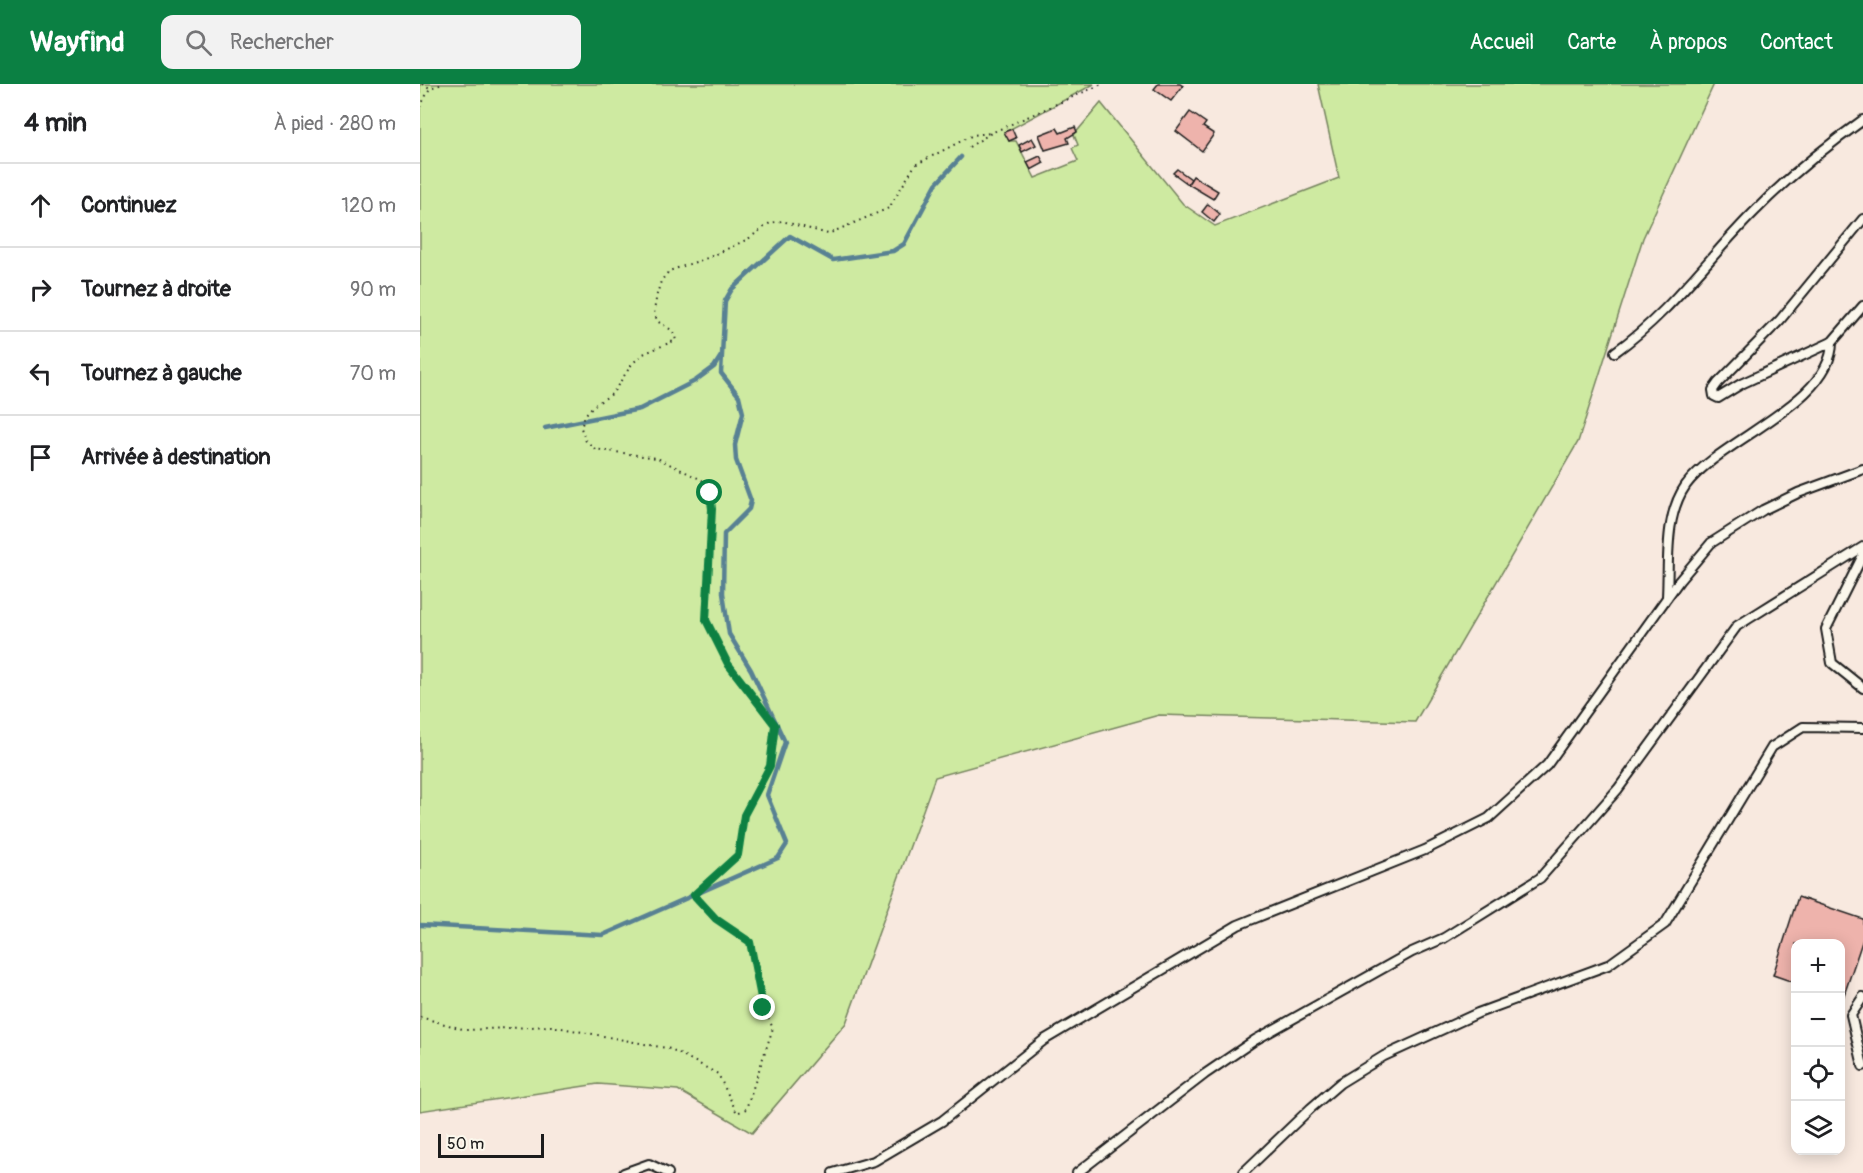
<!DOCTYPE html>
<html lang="fr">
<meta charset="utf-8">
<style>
body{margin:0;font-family:Pangolin,sans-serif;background:#f2f2f2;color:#202124}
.controls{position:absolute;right:18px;bottom:18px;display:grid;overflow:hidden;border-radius:12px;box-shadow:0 3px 15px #0003}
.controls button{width:54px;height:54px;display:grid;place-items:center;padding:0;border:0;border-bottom:2px solid #e0e0e0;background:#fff;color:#202124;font:30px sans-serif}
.scale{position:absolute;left:18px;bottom:15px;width:106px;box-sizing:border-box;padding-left:6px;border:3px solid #1c1c1c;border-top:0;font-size:16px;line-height:21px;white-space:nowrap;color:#1c1c1c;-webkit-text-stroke:4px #fbf7ec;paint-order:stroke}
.stop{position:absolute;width:18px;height:18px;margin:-14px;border:4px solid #0b8043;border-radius:50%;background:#fff}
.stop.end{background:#0b8043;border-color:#fff;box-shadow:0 2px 6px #0008}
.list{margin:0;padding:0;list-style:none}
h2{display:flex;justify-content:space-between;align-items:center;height:78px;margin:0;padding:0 24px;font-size:26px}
h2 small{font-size:20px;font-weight:400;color:#757577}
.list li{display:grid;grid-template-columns:39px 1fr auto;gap:18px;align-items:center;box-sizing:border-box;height:84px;padding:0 24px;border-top:2px solid #e0e0e0}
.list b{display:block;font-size:22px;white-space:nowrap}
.list em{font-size:20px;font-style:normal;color:#757577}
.icon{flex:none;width:33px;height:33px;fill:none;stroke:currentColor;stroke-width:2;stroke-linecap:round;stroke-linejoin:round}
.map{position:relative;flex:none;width:1443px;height:1089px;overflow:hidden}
header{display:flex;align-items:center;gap:36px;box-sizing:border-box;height:84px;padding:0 30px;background:#0b8043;color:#fff}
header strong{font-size:28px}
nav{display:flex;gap:33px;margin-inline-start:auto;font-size:21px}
.search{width:420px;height:54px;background:#f2f2f2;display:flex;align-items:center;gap:15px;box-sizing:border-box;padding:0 21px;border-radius:12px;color:#757577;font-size:22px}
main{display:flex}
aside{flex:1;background:#fff}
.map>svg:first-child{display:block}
.green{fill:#ceeaa1;stroke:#75835e;stroke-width:1.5}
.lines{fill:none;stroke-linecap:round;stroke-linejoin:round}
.stream{stroke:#598193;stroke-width:4.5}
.building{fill:#eeb3ac;stroke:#1c1c1c;stroke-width:1.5}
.service-casing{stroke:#1c1c1c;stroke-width:12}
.path{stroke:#1c1c1c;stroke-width:2;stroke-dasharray:1.5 4.5;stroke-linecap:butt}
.service{stroke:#fbf7ec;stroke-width:8}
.route{stroke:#0b8043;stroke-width:8}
</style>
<header>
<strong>Wayfind</strong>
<div class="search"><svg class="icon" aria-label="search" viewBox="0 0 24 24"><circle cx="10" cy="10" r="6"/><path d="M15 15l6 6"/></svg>Rechercher</div>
<nav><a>Accueil</a><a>Carte</a><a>À propos</a><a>Contact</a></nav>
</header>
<main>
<aside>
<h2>4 min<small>À pied · 280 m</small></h2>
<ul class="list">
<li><svg class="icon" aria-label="ahead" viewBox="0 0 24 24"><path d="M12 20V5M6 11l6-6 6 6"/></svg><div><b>Continuez</b></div><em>120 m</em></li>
<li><svg class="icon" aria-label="right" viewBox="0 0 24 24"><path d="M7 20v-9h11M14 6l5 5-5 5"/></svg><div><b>Tournez à droite</b></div><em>90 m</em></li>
<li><svg class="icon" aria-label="left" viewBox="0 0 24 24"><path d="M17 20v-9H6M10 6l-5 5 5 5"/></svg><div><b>Tournez à gauche</b></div><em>70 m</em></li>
<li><svg class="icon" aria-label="arrive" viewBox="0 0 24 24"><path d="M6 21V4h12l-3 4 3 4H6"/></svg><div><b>Arrivée à destination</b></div></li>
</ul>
</aside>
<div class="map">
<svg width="1443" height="1089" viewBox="0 0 1443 1089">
<rect width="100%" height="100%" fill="#f8e9df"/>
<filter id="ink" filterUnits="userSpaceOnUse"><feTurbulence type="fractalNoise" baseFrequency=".0167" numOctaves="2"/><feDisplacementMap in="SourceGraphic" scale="12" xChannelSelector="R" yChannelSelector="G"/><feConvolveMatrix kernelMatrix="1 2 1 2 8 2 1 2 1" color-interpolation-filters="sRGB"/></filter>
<g filter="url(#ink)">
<polygon class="green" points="0,0 674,0 585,48 589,57 596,57 615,94 658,77 652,64 658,61 654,51 681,19 763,120 795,142 919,94 898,0 1294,0 1223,154 1158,358 995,638 739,631 515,693 426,939 332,1049 258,1006 178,1000 0,1027"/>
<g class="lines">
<g class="stream">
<polyline points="125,344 220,325 275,297 294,283 301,272"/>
<polyline points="0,841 183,851 358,774 367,760 347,711 365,658 331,586 309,550 303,509 304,450 329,425 331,417 316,376 315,361 323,329 319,312 301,289 305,217 312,205 370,152 413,176 473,167 484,160 516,100 541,73"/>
</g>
</g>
<g class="building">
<polygon points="738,0 760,0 763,2 751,17 734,5"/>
<polygon points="770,28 786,39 783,43 794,50 782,67 756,47"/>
<polygon points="655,43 657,48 647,54 649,59 625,66 619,51 637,44 640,49"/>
<polygon points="592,45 596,54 589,57 584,48"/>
<polygon points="612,54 616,61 602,68 599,61"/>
<polygon points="620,72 624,79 611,86 607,78"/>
<polygon points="757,85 771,95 768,100 753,89"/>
<polygon points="773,92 798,107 793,115 768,100"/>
<polygon points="788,120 800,130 794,138 782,128"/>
<polygon points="1378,813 1443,835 1443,855 1423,914 1420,914 1420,860 1376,860 1376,899 1353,891"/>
</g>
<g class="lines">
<defs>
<g id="service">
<polyline points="1443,135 1360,236 1298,299 1293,306 1294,312 1298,314 1321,300 1412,258 1443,222"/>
<path d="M1195 268C1250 229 1287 175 1334 128 1366 95 1405 63 1443 36"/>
<polyline points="1443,471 1406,545 1412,579 1443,604"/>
<path d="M1247 513C1249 477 1244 432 1266 401 1299 356 1412 319 1412 258"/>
<polyline points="1443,913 1431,931 1443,982"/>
<polyline points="824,1088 891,1024 920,999 964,972 1058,929 1188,881 1245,840 1352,663 1383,643 1443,644"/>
<polyline points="204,1089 229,1080 248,1089"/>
<polyline points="413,1089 454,1077 522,1037 624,956 818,841 1005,766 1069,734 1127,681 1259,497 1291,459 1343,426 1378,409 1443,385"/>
<polyline points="657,1089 785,990 835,956 992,868 1024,854 1120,794 1198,705 1317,542 1443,463"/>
</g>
</defs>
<use href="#service" class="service-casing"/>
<g class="path">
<polyline points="2,0 10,4 23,0"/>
<polyline points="0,23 10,4"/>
<polyline points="549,63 571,49 682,0"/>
<polyline points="0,933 46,946 131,942 251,965 298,990 317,1029 326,1025 353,944 343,924 330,858 296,835 274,811 318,771 324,731 349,682 355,641 308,581 286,536 292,425 290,409 282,396 237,374 175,365 165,356 161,344 165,331 173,322 192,310 212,280 223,270 256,256 253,247 237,237 234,227 237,210 241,197 249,187 290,173 328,155 350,139 362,137 408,150 422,144 469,124 495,81 553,51 571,49"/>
</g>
<use href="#service" class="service"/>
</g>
</g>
<g class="lines" filter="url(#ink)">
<polyline class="route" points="290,409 292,425 286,536 308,580 355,641 350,682 324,731 318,771 274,811 296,835 330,858 343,924"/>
</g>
</svg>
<div class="controls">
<button>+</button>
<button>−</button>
<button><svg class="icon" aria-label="locate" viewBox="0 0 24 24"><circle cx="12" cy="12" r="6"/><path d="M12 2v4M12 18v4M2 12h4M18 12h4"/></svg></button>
<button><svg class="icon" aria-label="layers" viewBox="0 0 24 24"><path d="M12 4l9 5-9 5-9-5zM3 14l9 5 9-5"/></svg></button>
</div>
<div class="scale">50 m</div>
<div class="stop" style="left:290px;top:409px"></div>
<div class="stop end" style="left:343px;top:924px"></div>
</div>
</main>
